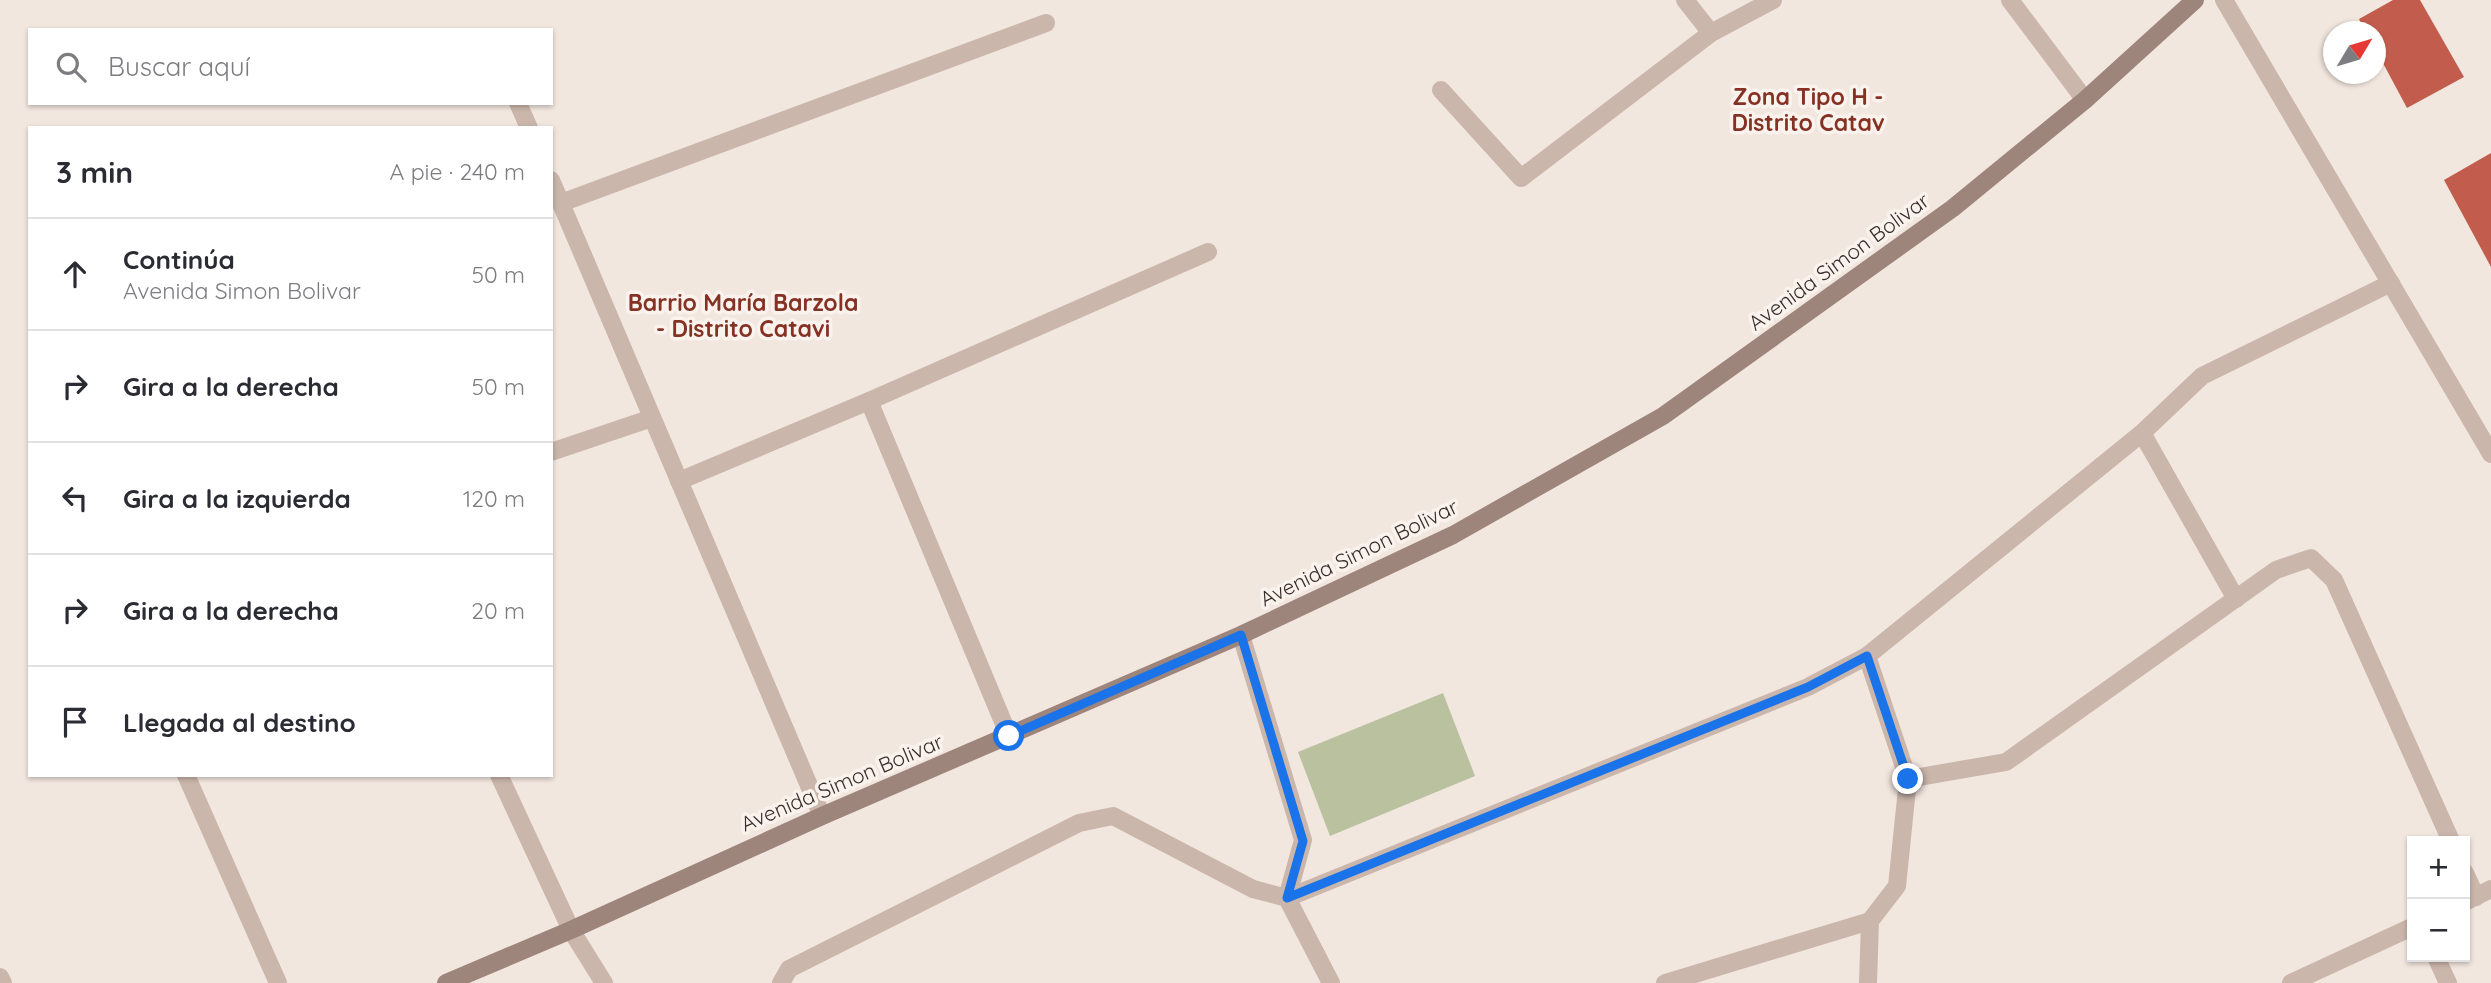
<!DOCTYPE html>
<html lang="es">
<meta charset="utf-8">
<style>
body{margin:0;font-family:Quicksand,sans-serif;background:#f2f2f3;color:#2b2b33}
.controls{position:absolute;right:21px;bottom:21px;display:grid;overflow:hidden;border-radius:0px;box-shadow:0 2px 5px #0004}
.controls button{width:63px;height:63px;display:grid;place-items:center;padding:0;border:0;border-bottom:2px solid #e1e1e2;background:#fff;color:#2b2b33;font:35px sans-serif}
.compass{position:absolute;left:2323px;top:21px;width:63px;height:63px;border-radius:50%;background:#fff;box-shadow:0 2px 5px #0004;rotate:52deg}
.stop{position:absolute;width:21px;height:21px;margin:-16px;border:5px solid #1a73e8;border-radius:50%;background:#fff}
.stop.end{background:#1a73e8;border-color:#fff;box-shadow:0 2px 7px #0008}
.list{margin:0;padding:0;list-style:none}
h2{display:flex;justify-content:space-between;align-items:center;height:91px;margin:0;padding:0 28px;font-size:30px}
h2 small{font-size:23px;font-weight:400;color:#7c7c81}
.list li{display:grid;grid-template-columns:46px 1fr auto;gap:21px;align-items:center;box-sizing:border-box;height:112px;padding:0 28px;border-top:2px solid #e1e1e2}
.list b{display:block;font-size:26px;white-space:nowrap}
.list p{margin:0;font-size:23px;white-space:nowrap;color:#7c7c81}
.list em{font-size:23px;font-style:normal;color:#7c7c81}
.icon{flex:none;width:38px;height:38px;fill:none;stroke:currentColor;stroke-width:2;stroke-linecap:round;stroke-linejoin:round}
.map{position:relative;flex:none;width:2491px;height:983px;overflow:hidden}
.search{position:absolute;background:#fff;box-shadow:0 2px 5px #0004;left:28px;top:28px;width:525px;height:77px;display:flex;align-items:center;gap:18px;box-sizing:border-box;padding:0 24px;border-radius:0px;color:#7c7c81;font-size:26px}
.panel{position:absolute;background:#fff;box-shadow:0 2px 5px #0004;left:28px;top:126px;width:525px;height:651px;border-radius:0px}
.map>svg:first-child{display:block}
.green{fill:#b9c19f}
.building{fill:#c25d4d}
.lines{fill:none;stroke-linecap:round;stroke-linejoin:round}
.minor{stroke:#cab6ab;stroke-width:18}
.tertiary{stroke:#cab6ab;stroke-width:18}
.secondary{stroke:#9e857c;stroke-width:18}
.route{stroke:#1a73e8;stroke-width:9}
.labels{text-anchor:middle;stroke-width:7;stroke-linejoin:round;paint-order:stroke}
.street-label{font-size:21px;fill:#382d2a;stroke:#faf2ec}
.neighbourhood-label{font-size:23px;font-weight:bold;fill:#853225;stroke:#faf2ec}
</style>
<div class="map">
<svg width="2491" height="983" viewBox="0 0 2491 983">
<rect width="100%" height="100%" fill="#f2e7df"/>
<polygon class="green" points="1443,693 1475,776 1330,836 1298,752"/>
<g class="building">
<polygon points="2393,0 2420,0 2464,77 2407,108 2376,50 2376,32 2365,32 2359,19"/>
<polygon points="2491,153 2491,267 2444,180"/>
</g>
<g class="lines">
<g class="minor">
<polyline points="1685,0 1711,33"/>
<polyline points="2010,0 2085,100"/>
<polyline points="1441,90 1521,178 1711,33 1773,0"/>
<polyline points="518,103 529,128"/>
<polyline points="551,180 822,816"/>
<polyline points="561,203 1046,23"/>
<polyline points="869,401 1009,736"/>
<polyline points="2142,433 2236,599"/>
<polyline points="551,452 652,418"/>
<polyline points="679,481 869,401 1208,252"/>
<polyline points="1241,635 1303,840 1287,898 1331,983"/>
<polyline points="1867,656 1908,779 1897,886 1870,921 1868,983"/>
<polyline points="186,775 278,983"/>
<polyline points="499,775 571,930 604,983"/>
<polyline points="1908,779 2006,762 2276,570 2311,558 2334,580 2451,841"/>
<polyline points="2465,873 2476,897"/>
<polyline points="2465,902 2491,889"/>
<polyline points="2436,957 2448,983"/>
<polyline points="0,977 3,983"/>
<polyline points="781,983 789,969 1079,823 1113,816 1253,889 1287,898 1808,687 1867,656 2142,433 2202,376 2391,283"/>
<polyline points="1665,983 1870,921"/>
<polyline points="2291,983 2412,927"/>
</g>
<polyline class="tertiary" points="2224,0 2491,454"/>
<polyline class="secondary" points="446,983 571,930 822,816 1241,635 1453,535 1663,416 1953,208 2085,100 2195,0"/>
</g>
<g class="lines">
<polyline class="route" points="1009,736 1241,635 1303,841 1287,898 1808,687 1867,656 1908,779"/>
</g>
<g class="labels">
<g class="street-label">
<text transform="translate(1839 262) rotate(-36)" y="7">Avenida Simon Bolivar</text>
<text transform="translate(1359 553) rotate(-26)" y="7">Avenida Simon Bolivar</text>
<text transform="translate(842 783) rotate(-23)" y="7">Avenida Simon Bolivar</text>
</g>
<g class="neighbourhood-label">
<text x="1808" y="105">Zona Tipo H -<tspan x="1808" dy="26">Distrito Catav</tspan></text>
<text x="743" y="311">Barrio María Barzola<tspan x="743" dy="26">- Distrito Catavi</tspan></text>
</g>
</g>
</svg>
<div class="controls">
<button>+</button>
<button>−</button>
</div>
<svg class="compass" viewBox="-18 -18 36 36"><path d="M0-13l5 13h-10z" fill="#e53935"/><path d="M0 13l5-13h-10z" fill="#7c7c81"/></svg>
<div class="stop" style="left:1009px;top:736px"></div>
<div class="stop end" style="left:1908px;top:779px"></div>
<div class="search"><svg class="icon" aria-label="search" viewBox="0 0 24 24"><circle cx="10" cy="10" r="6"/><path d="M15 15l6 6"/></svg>Buscar aquí</div>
<section class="panel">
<h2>3 min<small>A pie · 240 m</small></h2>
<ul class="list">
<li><svg class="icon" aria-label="ahead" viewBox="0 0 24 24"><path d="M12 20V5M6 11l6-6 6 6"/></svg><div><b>Continúa</b><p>Avenida Simon Bolivar</p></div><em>50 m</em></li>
<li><svg class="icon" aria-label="right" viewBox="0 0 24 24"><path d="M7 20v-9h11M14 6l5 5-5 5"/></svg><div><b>Gira a la derecha</b></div><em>50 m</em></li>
<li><svg class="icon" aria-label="left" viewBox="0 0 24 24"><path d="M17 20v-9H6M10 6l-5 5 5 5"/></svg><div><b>Gira a la izquierda</b></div><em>120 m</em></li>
<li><svg class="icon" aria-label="right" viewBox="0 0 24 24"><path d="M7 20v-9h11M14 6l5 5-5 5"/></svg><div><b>Gira a la derecha</b></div><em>20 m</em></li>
<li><svg class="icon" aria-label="arrive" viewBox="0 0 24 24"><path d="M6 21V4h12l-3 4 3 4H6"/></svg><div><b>Llegada al destino</b></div></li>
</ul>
</section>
</div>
